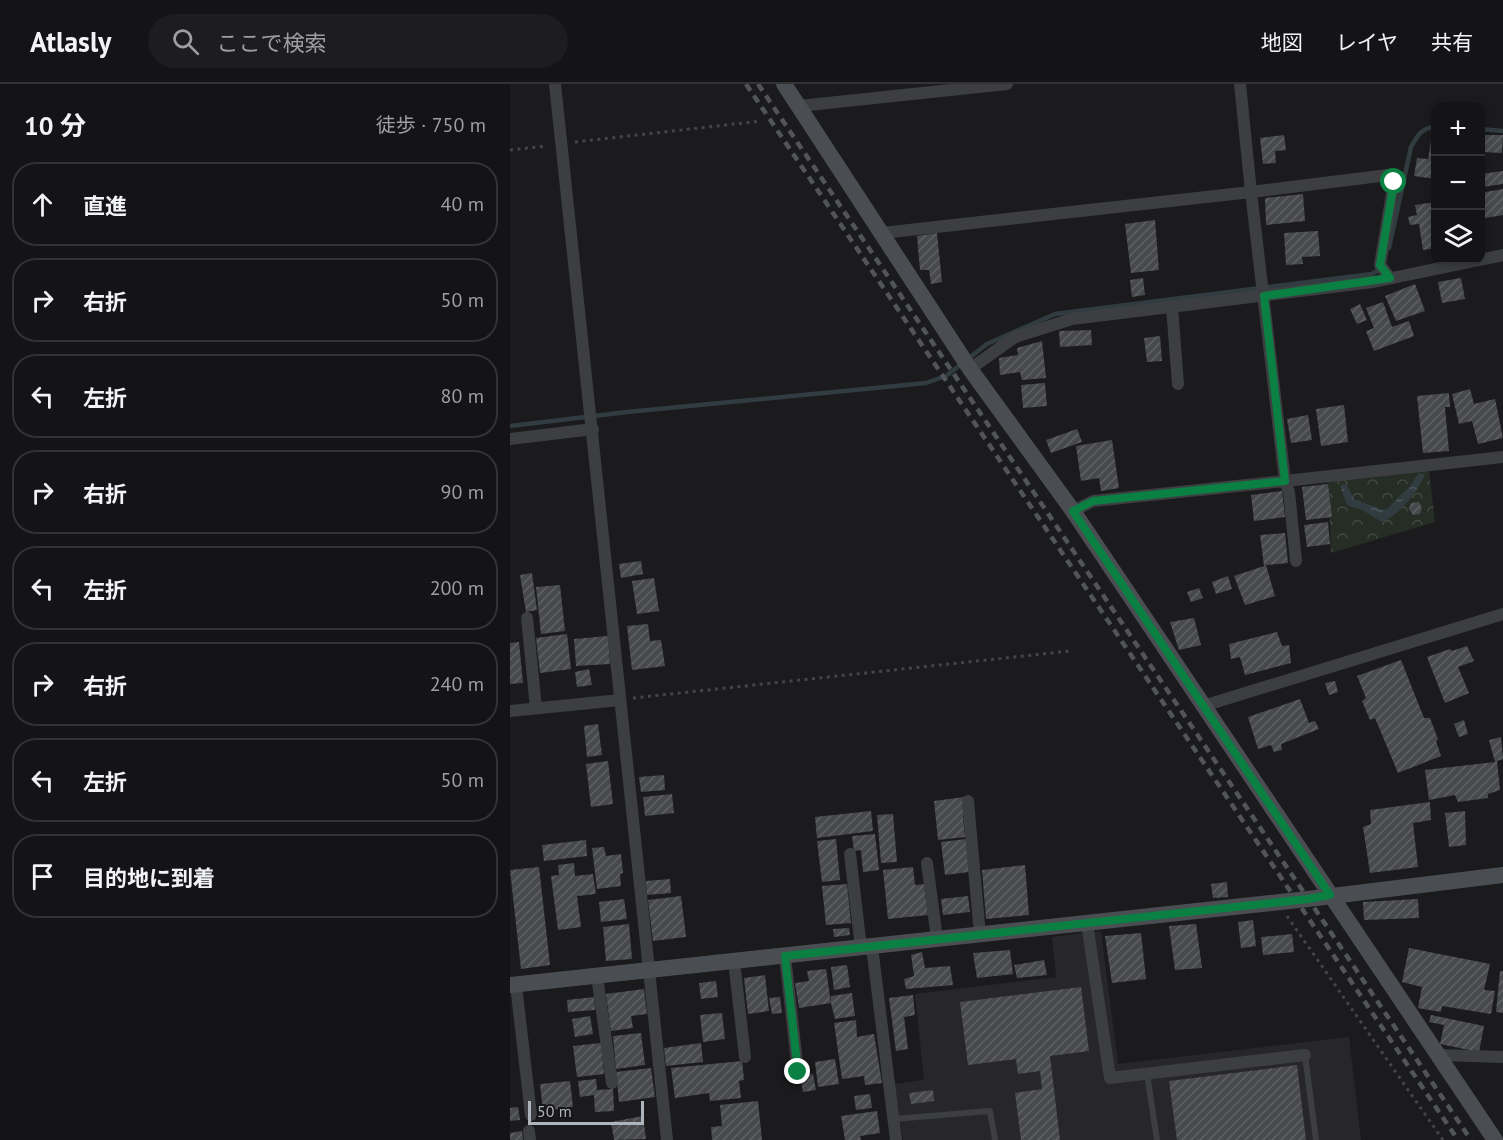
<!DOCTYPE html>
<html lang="ja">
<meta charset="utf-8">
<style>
body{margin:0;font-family:"PT Sans","Noto Sans JP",sans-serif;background:#1d1d1f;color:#f1f3f6}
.controls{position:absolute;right:18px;top:18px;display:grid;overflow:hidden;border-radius:12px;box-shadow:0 3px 9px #0003}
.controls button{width:54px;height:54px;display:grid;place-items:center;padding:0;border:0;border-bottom:2px solid #333335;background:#141416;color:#f1f3f6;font:30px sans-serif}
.scale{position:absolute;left:18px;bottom:15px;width:116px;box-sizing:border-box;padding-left:6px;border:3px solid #aeb4bc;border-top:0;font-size:16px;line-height:21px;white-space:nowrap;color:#aeb4bc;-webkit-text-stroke:4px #161618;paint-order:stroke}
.stop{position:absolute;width:18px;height:18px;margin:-14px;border:4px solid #0b8043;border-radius:50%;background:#fff}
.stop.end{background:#0b8043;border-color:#fff;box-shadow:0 2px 6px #0008}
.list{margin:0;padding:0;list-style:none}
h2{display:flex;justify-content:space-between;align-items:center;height:78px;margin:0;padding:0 24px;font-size:26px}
h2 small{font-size:20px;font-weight:400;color:#9d9ea1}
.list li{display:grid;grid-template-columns:39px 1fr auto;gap:18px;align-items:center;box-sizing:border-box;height:84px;margin:0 12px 12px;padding:0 12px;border:2px solid #333335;border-radius:24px}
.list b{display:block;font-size:22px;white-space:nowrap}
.list em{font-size:20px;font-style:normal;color:#9d9ea1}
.icon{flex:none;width:33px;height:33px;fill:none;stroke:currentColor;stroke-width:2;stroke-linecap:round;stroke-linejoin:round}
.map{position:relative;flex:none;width:993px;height:1056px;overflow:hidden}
header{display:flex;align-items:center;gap:36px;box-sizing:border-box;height:84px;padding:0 30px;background:#141416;border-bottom:2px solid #333335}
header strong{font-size:28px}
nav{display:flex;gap:33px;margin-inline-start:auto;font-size:21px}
.search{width:420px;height:54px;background:#1d1d1f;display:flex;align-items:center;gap:15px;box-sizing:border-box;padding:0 21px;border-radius:33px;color:#9d9ea1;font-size:22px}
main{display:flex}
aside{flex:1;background:#141416}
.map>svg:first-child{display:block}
.built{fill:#27272a}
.park{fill:url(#park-crowns)}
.water{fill:url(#water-ripples)}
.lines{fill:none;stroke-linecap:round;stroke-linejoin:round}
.stream{stroke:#313c41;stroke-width:4.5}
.building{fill:url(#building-hatch)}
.path{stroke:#424549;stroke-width:3;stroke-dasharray:3 4.5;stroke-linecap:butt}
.lane{stroke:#3c3e42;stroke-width:6}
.street{stroke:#3c3e42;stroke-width:12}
.secondary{stroke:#4a4d52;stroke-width:16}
.rail{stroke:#515459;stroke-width:4.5;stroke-dasharray:8 6;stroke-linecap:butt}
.route{stroke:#0b8043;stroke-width:8}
</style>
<header>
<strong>Atlasly</strong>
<div class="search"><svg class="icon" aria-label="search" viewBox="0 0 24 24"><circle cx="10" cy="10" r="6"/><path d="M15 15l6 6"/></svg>ここで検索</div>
<nav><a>地図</a><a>レイヤ</a><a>共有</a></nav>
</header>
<main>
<aside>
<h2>10 分<small>徒歩 · 750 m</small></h2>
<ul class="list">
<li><svg class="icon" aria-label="ahead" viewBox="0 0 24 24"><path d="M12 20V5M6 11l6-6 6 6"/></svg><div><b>直進</b></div><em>40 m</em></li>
<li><svg class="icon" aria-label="right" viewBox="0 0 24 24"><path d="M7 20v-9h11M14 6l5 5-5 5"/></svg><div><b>右折</b></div><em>50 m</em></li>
<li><svg class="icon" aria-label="left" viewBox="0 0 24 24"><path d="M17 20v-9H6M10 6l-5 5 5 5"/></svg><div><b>左折</b></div><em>80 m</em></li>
<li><svg class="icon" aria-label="right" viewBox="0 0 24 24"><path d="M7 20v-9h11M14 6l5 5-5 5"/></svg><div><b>右折</b></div><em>90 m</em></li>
<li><svg class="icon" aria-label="left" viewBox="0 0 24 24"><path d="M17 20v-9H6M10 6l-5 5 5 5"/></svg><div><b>左折</b></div><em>200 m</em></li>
<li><svg class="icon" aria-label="right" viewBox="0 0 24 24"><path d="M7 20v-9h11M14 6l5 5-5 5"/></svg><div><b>右折</b></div><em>240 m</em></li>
<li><svg class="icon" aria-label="left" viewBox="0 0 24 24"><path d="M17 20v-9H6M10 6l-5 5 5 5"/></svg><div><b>左折</b></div><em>50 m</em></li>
<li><svg class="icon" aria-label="arrive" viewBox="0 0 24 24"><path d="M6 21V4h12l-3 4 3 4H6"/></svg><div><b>目的地に到着</b></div></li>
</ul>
</aside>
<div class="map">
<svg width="993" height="1056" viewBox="0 0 993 1056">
<defs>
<pattern id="park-crowns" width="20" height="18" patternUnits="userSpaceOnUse" patternTransform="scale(1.5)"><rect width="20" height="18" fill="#252d25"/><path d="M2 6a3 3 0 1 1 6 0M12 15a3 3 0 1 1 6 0" fill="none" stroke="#424943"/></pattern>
<pattern id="water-ripples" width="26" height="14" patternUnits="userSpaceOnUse" patternTransform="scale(1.5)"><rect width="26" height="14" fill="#313c41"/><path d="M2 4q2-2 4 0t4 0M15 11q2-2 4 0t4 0" fill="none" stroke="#4c565a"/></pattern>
<pattern id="building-hatch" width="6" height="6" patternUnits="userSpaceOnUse" patternTransform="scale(1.5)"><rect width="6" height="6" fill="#48494d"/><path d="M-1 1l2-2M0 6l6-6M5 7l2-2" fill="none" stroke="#606165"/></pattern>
</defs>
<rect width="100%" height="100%" fill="#1b1b1d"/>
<polygon class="built" points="591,847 608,980 839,953 851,1056 393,1056 384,1000 414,996 405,910 546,893 542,853"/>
<polygon class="park" points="919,386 925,438 821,469 818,398"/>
<path class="water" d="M909 389 915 390C909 407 889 431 872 438L852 426 837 421 830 402 836 399 844 415 873 426 877 425 900 402Z"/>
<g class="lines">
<g class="stream">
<polyline points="970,45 993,47"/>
<path d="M879 164 901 63C907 52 912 43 926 43"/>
<polyline points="0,342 117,328 416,299 436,292 477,260 545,230 862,190 870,185"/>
</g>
</g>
<g class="building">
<polygon points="774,51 776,66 765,67 766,79 753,80 750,54"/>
<polygon points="970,51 993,51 992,69 970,68"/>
<polygon points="921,57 926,57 926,95 904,92 907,74 918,75"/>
<polygon points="993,87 993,100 972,103 970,90"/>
<polygon points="993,105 993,131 975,134 974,130 970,130 970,109"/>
<polygon points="793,110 795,137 756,141 755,114"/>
<polygon points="926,118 926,164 913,166 909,140 900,141 898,133 907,131 905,121"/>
<polygon points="645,136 649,186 621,189 615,140"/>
<polygon points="808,147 810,172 792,173 793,180 776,181 774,149"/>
<polygon points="427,149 432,198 421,200 419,186 410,186 407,152"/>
<polygon points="633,194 635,211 622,213 620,196"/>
<polygon points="951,194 955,215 932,219 928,198"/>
<polygon points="905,200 915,227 886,237 875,212"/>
<polygon points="873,218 882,243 899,237 904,252 864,267 856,247 864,244 856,224"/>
<polygon points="850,220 857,236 847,240 840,225"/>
<polygon points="581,246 582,261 550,263 549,247"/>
<polygon points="650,252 652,277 637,278 634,254"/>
<polygon points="532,257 536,294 512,296 510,288 490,291 489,274 508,271 507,264"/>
<polygon points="535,299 537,322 513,324 511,301"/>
<polygon points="960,305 964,320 985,315 993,354 968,360 962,337 949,340 942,310"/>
<polygon points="939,309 940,323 935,323 939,367 913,369 907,312"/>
<polygon points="834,321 838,358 811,362 806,325"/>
<polygon points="798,331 802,356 781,359 777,335"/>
<polygon points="567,345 572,358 541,369 536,356"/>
<polygon points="602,356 609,404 591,407 589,394 571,397 566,362"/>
<polygon points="818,400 822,433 796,436 792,403"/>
<polygon points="772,407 775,433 744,437 741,411"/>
<polygon points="909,418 912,424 910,430 903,431 899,425 901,419"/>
<polygon points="818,438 820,460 797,463 794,441"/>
<polygon points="775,449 778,479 756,481 765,512 735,521 724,492 754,482 750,451"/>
<polygon points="131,477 133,490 111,494 109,480"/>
<polygon points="22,489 27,526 16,528 10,491"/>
<polygon points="718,492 722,505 706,510 702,498"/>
<polygon points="144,494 149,527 127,530 122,497"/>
<polygon points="50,501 55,547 31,550 26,503"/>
<polygon points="689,504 693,514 681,518 677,508"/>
<polygon points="684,534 691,561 669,566 660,538"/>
<polygon points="138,540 140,557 151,556 155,582 122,586 117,542"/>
<polygon points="767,548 772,562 779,561 781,579 735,591 730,573 721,575 719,560"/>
<polygon points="57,550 61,585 30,589 26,554"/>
<polygon points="98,552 100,580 66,582 64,555"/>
<polygon points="9,558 13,599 0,600 0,559"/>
<polygon points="957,562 964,577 948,583 959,609 935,619 917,573 940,565 942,567"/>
<polygon points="891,576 914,634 920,634 928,655 926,657 931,672 888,689 865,634 860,636 852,617 856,614 847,592"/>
<polygon points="79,585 82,601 67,603 65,588"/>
<polygon points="825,597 828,608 819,611 815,599"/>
<polygon points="790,615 799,639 805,637 809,645 771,660 772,666 764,668 761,661 748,665 738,633"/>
<polygon points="954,636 958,650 949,653 944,640"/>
<polygon points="88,640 92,671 77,673 74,642"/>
<polygon points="991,653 993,675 987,677 990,706 978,710 978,714 948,718 945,711 919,716 915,686 985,678 979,656"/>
<polygon points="98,677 103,720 81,723 76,680"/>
<polygon points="154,691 155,706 131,708 129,693"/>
<polygon points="162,710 164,729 135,732 133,713"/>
<polygon points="454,713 456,732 453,732 455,753 428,756 424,717"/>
<polygon points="920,718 921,736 903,739 908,783 860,789 853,743 861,740 860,726"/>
<polygon points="361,727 363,747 307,754 305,733"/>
<polygon points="955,727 956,761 939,763 935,729"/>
<polygon points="383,730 387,778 371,779 367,731"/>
<polygon points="365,750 369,786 353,788 351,766 344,767 342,752"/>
<polygon points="326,755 330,796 312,798 307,757"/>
<polygon points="456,755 459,788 435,791 431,758"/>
<polygon points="76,756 77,772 34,777 32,761"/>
<polygon points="94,763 96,772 111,770 113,789 110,790 111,802 87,805 82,764"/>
<polygon points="64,779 65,792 83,790 86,810 67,812 71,843 48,846 41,792 49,791 48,781"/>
<polygon points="515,781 519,831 476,835 472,786"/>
<polygon points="29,783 40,881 11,885 0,786"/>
<polygon points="403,783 405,801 414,800 418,831 378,835 373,786"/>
<polygon points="160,795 161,809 137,811 136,797"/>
<polygon points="717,798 718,813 703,814 701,800"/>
<polygon points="337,800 341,839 316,841 312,802"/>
<polygon points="171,812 176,853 143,857 138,816"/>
<polygon points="458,812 460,828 433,831 431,815"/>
<polygon points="114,815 117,835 91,838 89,818"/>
<polygon points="908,815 909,834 854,836 853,818"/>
<polygon points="743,836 746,862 731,864 728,838"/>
<polygon points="119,840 122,875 96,877 93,843"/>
<polygon points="686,840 692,884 665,886 659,842"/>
<polygon points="339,844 340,851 324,853 323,845"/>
<polygon points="631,849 636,895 602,899 595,852"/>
<polygon points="782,850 784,868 753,871 751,853"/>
<polygon points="899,864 980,880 974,906 985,907 981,930 932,922 931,928 908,924 912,903 892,898"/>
<polygon points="500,866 503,890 467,894 463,869"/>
<polygon points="412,868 415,884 440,882 443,901 396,905 394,895 404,892 401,871"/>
<polygon points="534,876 537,891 507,894 504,881"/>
<polygon points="337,881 340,903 324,906 321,883"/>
<polygon points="316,885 321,919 321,912 342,909 345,932 325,935 321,919 289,924 285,899 299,897 297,887"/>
<polygon points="990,887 993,887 993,929 986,928"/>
<polygon points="255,891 259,927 238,930 234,894"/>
<polygon points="206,897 208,913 191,915 189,899"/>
<polygon points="571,903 579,967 540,972 550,1056 511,1056 505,1009 532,1005 530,987 508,990 506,975 458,981 450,918"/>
<polygon points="134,905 137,930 121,932 123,944 101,947 96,910"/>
<polygon points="403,911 405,931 394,933 398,965 386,967 379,914"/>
<polygon points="84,913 85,926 58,928 57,916"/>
<polygon points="270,913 272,929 262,930 259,914"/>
<polygon points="212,929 215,955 193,958 190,931"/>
<polygon points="921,931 974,942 969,968 930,960 934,941 919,938"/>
<polygon points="80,932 83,950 65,953 62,935"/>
<polygon points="346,936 347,953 364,950 372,999 355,1001 354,992 332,995 324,939"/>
<polygon points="131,949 135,981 106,985 103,952"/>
<polygon points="91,959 94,990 67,993 63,962"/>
<polygon points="191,959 193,978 156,982 154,964"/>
<polygon points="325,975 329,1000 308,1003 305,978"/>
<polygon points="232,977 234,996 229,997 231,1014 200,1017 199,1009 165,1014 161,984"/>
<polygon points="787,981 796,1056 667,1056 659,997"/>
<polygon points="141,984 145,1013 109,1018 106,988"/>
<polygon points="303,990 306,1006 293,1008 290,992"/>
<polygon points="86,995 87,1006 103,1005 104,1027 85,1028 84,1011 70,1013 68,997"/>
<polygon points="60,997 63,1023 33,1027 30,1000"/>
<polygon points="423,1006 424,1017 401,1020 399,1009"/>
<polygon points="360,1010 362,1024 346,1026 344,1012"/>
<polygon points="248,1017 252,1056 202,1056 201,1043 212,1042 210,1021"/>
<polygon points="8,1023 10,1036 0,1037 0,1024"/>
<polygon points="367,1027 370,1049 350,1052 351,1056 335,1056 331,1032"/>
<polygon points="133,1032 136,1055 104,1056 101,1038"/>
<polygon points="12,1047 13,1056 0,1056 0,1049"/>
</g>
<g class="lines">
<g class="path">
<polyline points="65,58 251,37"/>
<polyline points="0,66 37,62"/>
<polyline points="123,614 560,567"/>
<polyline points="777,832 933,1056"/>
</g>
<g class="lane">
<polyline points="795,971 806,1056"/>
<polyline points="637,990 647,1056"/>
<polyline points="384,1035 480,1027 485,1056"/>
</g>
<g class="street">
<polyline points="45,0 157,1056"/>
<polyline points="289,22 497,0"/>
<polyline points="372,149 741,108 730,0"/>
<polyline points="880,194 870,181 884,98 878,91 741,108 775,397 993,373"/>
<polyline points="662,223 668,300"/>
<polyline points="460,285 505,253 562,235 863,198 993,171"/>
<polyline points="0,355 83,345"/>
<polyline points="563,427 583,417 775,397 779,408 786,477"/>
<polyline points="17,534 26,624"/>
<polyline points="693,622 993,530"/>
<polyline points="0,627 110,616"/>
<polyline points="458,717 470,851"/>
<polyline points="340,770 351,864"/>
<polyline points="417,779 427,855"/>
<polyline points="577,839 600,994 795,971"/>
<polyline points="362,863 386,1056"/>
<polyline points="275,872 288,988"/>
<polyline points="224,877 235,973"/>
<polyline points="87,892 102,999"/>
<polyline points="6,901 21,1031"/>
<polyline points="928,971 993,973"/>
<polyline points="19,1047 20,1056"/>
</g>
<g class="secondary">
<polyline points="274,0 460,285 563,427 985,1056"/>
<polyline points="0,901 798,815 993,791"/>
</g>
<g class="rail">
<polyline points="236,0 948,1056"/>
<polyline points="248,0 961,1056"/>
</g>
</g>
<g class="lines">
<polyline class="route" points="288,988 275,872 798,815 820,811 563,427 583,417 775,397 754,212 880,194 870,181 884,98"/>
</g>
</svg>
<div class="controls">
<button>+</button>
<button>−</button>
<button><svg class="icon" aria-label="layers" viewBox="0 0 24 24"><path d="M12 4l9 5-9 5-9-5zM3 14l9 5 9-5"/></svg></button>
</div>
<div class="scale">50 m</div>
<div class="stop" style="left:884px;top:98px"></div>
<div class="stop end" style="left:288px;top:988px"></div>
</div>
</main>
